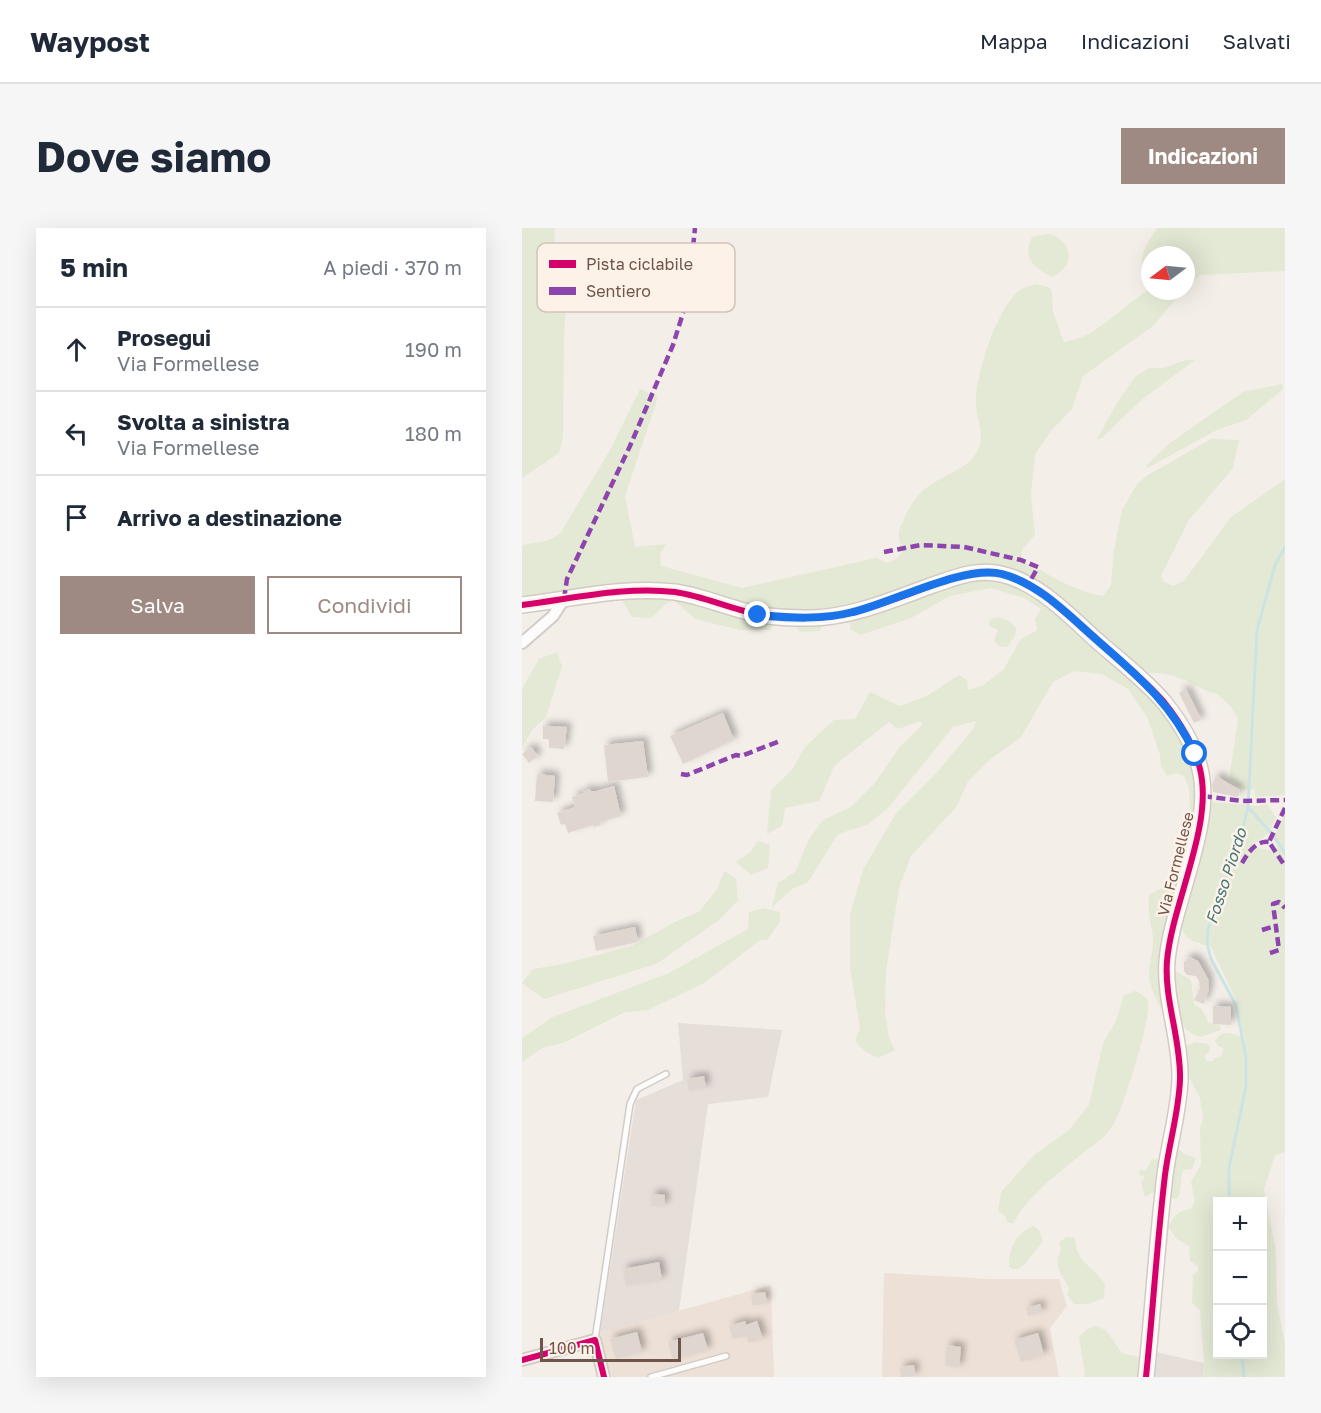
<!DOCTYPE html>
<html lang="it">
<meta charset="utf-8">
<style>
body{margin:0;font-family:"Golos Text",sans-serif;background:#f6f6f7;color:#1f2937}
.controls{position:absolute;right:18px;bottom:18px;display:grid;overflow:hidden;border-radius:0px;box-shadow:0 6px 24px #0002}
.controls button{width:54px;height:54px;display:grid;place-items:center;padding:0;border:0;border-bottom:2px solid #e0e1e3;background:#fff;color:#1f2937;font:30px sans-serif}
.compass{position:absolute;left:619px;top:18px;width:54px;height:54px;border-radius:50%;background:#fff;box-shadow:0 6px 24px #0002;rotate:254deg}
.scale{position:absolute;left:18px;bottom:15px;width:141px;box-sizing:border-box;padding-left:6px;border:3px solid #6f544b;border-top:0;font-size:16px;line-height:21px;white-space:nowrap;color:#6f544b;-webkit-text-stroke:4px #fdf2e8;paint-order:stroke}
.stop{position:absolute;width:18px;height:18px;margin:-14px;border:4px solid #1a73e8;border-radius:50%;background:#fff}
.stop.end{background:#1a73e8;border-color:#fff;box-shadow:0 2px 6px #0008}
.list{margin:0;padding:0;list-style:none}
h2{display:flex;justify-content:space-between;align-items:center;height:78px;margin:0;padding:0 24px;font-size:26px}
h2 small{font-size:20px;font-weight:400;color:#747a83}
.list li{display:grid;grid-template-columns:39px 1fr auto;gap:18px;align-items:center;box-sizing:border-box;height:84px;padding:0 24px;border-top:2px solid #e0e1e3}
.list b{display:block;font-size:22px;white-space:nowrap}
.list p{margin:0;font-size:20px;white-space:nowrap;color:#747a83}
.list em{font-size:20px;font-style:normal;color:#747a83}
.actions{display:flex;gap:12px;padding:18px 24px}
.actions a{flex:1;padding:14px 0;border:2px solid #9e8a82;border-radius:0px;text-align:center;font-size:21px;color:#9e8a82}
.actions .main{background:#9e8a82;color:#fff}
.icon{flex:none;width:33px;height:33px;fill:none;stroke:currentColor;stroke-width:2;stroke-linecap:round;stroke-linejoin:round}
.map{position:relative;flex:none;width:763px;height:1149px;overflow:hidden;border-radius:0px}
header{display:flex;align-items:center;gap:36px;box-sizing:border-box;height:84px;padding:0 30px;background:#fff;border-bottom:2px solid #e0e1e3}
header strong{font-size:28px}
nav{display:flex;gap:33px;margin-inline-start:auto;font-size:21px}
.intro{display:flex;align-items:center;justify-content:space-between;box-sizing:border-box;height:144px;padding:0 36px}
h1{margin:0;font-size:42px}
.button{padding:15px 27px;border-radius:0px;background:#9e8a82;color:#fff;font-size:21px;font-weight:700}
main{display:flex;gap:36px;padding:0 36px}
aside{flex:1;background:#fff;border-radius:0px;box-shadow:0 6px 24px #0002}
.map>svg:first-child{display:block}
.residential{fill:#ede0d6}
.industrial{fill:#e6ded9}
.green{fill:#e3e9d4;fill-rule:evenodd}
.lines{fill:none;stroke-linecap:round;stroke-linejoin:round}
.stream{stroke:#cbe4e3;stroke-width:3}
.building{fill:#e0d6d0;filter:url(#shadow)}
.lane-casing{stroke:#d3cbc6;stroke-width:8}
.street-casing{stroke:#d3cbc6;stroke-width:14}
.secondary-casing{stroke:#d3cac4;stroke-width:18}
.lane{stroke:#fdfcfc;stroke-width:5}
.street{stroke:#fdfcfc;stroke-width:10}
.secondary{stroke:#fdfcfc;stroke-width:15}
.quiet{stroke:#8e44ad;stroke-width:4.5;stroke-dasharray:9 4.5;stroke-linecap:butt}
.cycleway-casing{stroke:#fdf2e8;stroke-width:10}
.cycleway{stroke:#d6006c;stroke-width:6}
.route{stroke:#1a73e8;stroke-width:8}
.labels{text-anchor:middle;stroke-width:5;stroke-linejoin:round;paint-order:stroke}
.street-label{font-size:15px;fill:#6f544b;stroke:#fdf2e8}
.water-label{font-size:16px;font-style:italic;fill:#44777a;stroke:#fdf2e8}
.key{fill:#fdf2e8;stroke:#d2c3b9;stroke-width:1.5}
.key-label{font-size:16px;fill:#6f544b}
</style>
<header>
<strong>Waypost</strong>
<nav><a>Mappa</a><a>Indicazioni</a><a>Salvati</a></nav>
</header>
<div class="intro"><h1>Dove siamo</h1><a class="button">Indicazioni</a></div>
<main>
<aside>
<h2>5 min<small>A piedi · 370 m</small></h2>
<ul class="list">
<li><svg class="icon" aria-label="ahead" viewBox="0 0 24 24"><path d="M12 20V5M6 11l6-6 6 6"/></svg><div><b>Prosegui</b><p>Via Formellese</p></div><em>190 m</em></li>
<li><svg class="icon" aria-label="left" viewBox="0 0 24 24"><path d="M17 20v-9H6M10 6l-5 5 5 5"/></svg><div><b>Svolta a sinistra</b><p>Via Formellese</p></div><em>180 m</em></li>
<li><svg class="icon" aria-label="arrive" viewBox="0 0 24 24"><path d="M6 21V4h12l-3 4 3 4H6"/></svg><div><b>Arrivo a destinazione</b></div></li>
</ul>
<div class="actions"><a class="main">Salva</a><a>Condividi</a></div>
</aside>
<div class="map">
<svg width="763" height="1149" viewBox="0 0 763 1149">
<defs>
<filter id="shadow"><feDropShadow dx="4.5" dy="-4.5" stdDeviation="3" flood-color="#0004"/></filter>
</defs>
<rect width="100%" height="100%" fill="#f4eee8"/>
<g class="residential">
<polygon points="362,1045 468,1051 537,1051 545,1078 528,1100 537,1149 360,1149"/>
<polygon points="249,1057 252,1149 90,1149 78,1105"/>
</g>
<g class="industrial">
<polygon points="156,795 260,802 246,869 186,876 157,1083 78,1105 114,872 161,852"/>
<polygon points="634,1124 682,1135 681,1149 630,1149"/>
</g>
<g class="green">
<polygon points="0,0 33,0 32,15 45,60 42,109 41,208 37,225 0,250"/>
<path d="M635 0H763V43L678 47 664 60V27H628V48L621 44C617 26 625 15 635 0Z"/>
<path d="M527 6C552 13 553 39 530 49 511 39 500 30 510 9Z"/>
<path d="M515 56 528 60 530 65 531 84 542 114C578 108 598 79 628 61V63H661L631 98 561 148 550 181 529 203 513 226 509 267 513 307 500 322 499 332C527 346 550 363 581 368L589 357 592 322 600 282 615 256 626 247 689 211 717 212 711 240 667 292 639 348 642 354 651 358 662 353 709 289 763 251V567L733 569V561L723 562 707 551 716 492C713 482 704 473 696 467 692 464 687 464 683 462 665 453 647 443 626 445L515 353 487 342 424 346 351 370 304 382 298 403 278 404 272 396 253 386 249 402H218L173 391 152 372 144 376 129 390 110 389 100 372 99 360 50 361 24 368 0 370V317L25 313 38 306 89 220 118 161 136 169 103 268 113 319 144 316 138 327 139 338 220 360 354 330 366 335 376 330 380 323C375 303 375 307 383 289 396 261 406 258 431 244 437 240 446 237 450 231 467 211 455 197 454 175 453 148 475 79 498 62 502 59 510 58 515 56Z"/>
<polygon points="664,132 673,132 619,172 579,211 575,211 595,175 614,148 627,140 642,140"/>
<polygon points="760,156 761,161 724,192 695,202 625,240 625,237 648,215 721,164"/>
<path d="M460 348H480L524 375 632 469 662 514 676 555 671 600 642 712 643 780 640 781C634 773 627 757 627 746 627 734 632 722 631 709 629 694 625 682 627 667L642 659 654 639 668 581 667 560 662 548 655 545 645 548 639 538 638 527 626 491 606 461 580 446 552 443 531 454 499 509 466 533 446 553 435 578 389 628 377 660 364 743 363 786 367 809 373 822 356 830 344 824 333 813 338 800 328 740V686L341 642 374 585 417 542 452 500 454 493 431 499 366 580 345 597 316 606 286 654 270 661 250 679 256 655 273 644 287 611 301 592 329 579 352 556 377 520 401 496 398 493 376 501 367 494 313 537 297 573 263 580 260 598 245 606 249 562 270 542 283 519 312 492 333 491 348 464 378 478 405 468 437 447 445 452 446 462 460 458 482 441 498 412 515 402 513 391 519 381 502 370 469 360 428 368 389 390 338 407 328 401V390Z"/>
<polygon points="476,389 489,394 494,401 493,408 485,419 476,418 472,412 476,402 467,398 467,392"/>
<polygon points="35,424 40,438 24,489 11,501 0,519 0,461 17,431"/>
<path d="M691 574 736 578 745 576 754 589 746 606 732 616 735 620 755 624V617L751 610 763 586V924L753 927 742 961 754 1024 755 1074 763 1117V1149H681L682 1135 678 1082 670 1075 671 1047 676 1043V1038L668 1033 667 1018 655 1011 646 999C650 989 659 981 669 981L673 974 669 954 679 937 678 900 681 891 678 870 667 849 665 818 673 814 686 816 688 820 687 824 682 828 685 833H690L693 830 700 828 701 820 696 818 693 813C701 799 713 807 723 811L714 772 689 719C668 712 660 712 658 688L686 577ZM696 974H740V1126H696Z"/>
<polygon points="236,613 248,617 246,640 229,647 214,634 228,624"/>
<polygon points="202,643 214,650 216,672 197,692 134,736 22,771 0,755 11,741 41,736 110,718 153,694 178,683 196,660"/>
<polygon points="242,680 258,684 258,694 245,712 238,712 184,754 126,782 103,784 41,815 20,820 0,834 0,810 31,789 147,745 226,701 227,684"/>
<path d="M655 744 669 752 672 776 681 783 686 794 698 798 699 802 678 809C652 802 652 771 648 748Z"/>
<path d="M613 763C618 766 625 768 626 774 630 789 599 888 589 901 583 909 573 916 565 922 538 944 507 965 491 996L485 994 484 989 476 982 479 964 513 926 546 903 567 877 581 815 594 793 602 767Z"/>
<path d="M658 922 662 926 674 930 670 941 661 942C657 953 661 960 655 971L649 970 644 963 650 923Z"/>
<path d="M630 931 637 932 641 939C639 954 638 962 623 969L619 954 623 948 617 947 618 942H624Z"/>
<path d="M511 998 517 1002 521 1013 504 1035 496 1041H490L487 1038C487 1019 494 1006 511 998Z"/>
<path d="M545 1009 553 1010C554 1035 571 1038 583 1056L582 1070 567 1076H552L545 1066 547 1060C540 1047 530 1037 539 1022L537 1014Z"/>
<polygon points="573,1098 584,1102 600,1125 617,1129 615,1149 562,1149 563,1146 557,1109 564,1102"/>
</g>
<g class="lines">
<g class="stream">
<polyline points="726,579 750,606 763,625"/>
<polyline points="707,974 707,940 724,858 724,829 714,777 689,731 685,715 686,701 720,604 726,579 735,402 753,337 763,319"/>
<polyline points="720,1126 722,1149"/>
</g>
</g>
<g class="building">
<polygon points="664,461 679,492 672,495 657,465"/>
<polygon points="201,485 212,512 161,536 148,508"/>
<polygon points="21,498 45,499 42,521 27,520 27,511 21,511"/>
<polygon points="121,513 126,549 86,554 82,517"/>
<polygon points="9,519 16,528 7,535 0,526"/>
<polygon points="15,546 33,548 31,574 13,573"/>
<polygon points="694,548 718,562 716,569 691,564 690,557"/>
<polygon points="92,558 99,588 78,594 79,597 72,599 71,597 46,605 43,596 39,597 35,585 53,579 50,569 62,565 61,563 68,561 69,563 74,563"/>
<polygon points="113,699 116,714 74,723 71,708"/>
<polygon points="668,729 676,733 686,751 687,761 682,776 672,772 678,761 677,753 674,748 665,747 662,743 662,734"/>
<polygon points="691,778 709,779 709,797 691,796"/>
<polygon points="182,848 184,860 167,863 165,851"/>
<polygon points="130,966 143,967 142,979 129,978"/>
<polygon points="137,1034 140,1052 104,1058 101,1041"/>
<polygon points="243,1064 245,1075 231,1078 229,1066"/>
<polygon points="518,1076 520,1084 506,1088 504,1080"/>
<polygon points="223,1093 224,1097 235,1093 241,1111 227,1115 224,1107 211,1111 207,1098"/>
<polygon points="115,1104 120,1124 94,1131 88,1111"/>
<polygon points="181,1105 186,1122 151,1132 146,1114"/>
<polygon points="516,1105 522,1127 499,1134 492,1112"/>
<polygon points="425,1117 439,1119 437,1140 423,1138"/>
<polygon points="392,1137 393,1148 379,1149 378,1139"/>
</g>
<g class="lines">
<defs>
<g id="lane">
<polyline points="73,1112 108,876 115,861 144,846"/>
<polyline points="129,1149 204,1128"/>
</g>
<g id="street">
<polyline points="0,415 31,388 42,371"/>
<polyline points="0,1132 73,1112 82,1149"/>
</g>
<path id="secondary" d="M0 377C50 371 102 358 153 364 180 368 207 380 234 386 252 390 271 390 290 390 331 389 372 371 411 357 432 350 455 340 479 346 519 355 550 391 580 417 601 435 624 453 642 474 658 494 672 516 678 541 692 597 650 675 645 733 642 772 659 811 658 851 657 884 647 915 643 947 635 1014 631 1082 624 1149"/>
</defs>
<use href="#lane" class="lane-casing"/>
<use href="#street" class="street-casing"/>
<use href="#secondary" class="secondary-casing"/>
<use href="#lane" class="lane"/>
<use href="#street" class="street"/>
<use href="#secondary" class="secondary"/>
<g class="quiet">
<polyline points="362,324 399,317 442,319 499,332 516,339 506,357"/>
<polyline points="42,371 45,351 108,218 151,117 166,69 173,0"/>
<polyline points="159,546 165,547 214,527 219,528 258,513"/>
<polyline points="681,568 720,573 763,572"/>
<polyline points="763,580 747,614 763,638"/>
<path d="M720 635C726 625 734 612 747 614"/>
<polyline points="740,702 753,698"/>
<polyline points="748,725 757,722 751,676 757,674 763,680"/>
</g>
<defs>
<g id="cycleway">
<path d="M0 377C50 371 102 358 153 364 180 368 207 380 234 386 252 390 271 390 290 390 331 389 372 371 411 357 432 350 455 340 479 346 519 355 550 391 580 417 601 435 624 453 642 474 658 494 672 516 678 541 692 597 650 675 645 733 642 772 659 811 658 851 657 884 647 915 643 947 635 1014 631 1082 624 1149"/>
<polyline points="0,1132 73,1112 82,1149"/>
</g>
</defs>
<use href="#cycleway" class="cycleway-casing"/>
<use href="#cycleway" class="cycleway"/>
</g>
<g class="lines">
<path class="route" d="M236 387C268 390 300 392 331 384 370 375 443 336 480 346 518 356 547 388 576 413 616 448 650 476 673 526"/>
</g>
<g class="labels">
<g class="street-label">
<text transform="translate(654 636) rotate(-76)" y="5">Via Formellese</text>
</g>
<g class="water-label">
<text transform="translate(704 648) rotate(-72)" y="6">Fosso Piordo</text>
</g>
</g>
<rect x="15" y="15" width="198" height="69" rx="9" class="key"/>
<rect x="27" y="32" width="27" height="8" fill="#d6006c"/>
<rect x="27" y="59" width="27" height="8" fill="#8e44ad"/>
<g class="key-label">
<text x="64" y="42">Pista ciclabile</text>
<text x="64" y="69">Sentiero</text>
</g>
</svg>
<div class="controls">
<button>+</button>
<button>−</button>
<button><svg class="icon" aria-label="locate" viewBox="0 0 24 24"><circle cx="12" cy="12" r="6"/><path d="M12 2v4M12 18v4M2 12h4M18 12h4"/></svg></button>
</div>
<svg class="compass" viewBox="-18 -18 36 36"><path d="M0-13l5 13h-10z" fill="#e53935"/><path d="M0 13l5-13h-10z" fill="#747a83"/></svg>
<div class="scale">100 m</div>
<div class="stop" style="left:673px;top:526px"></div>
<div class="stop end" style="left:236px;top:387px"></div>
</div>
</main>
